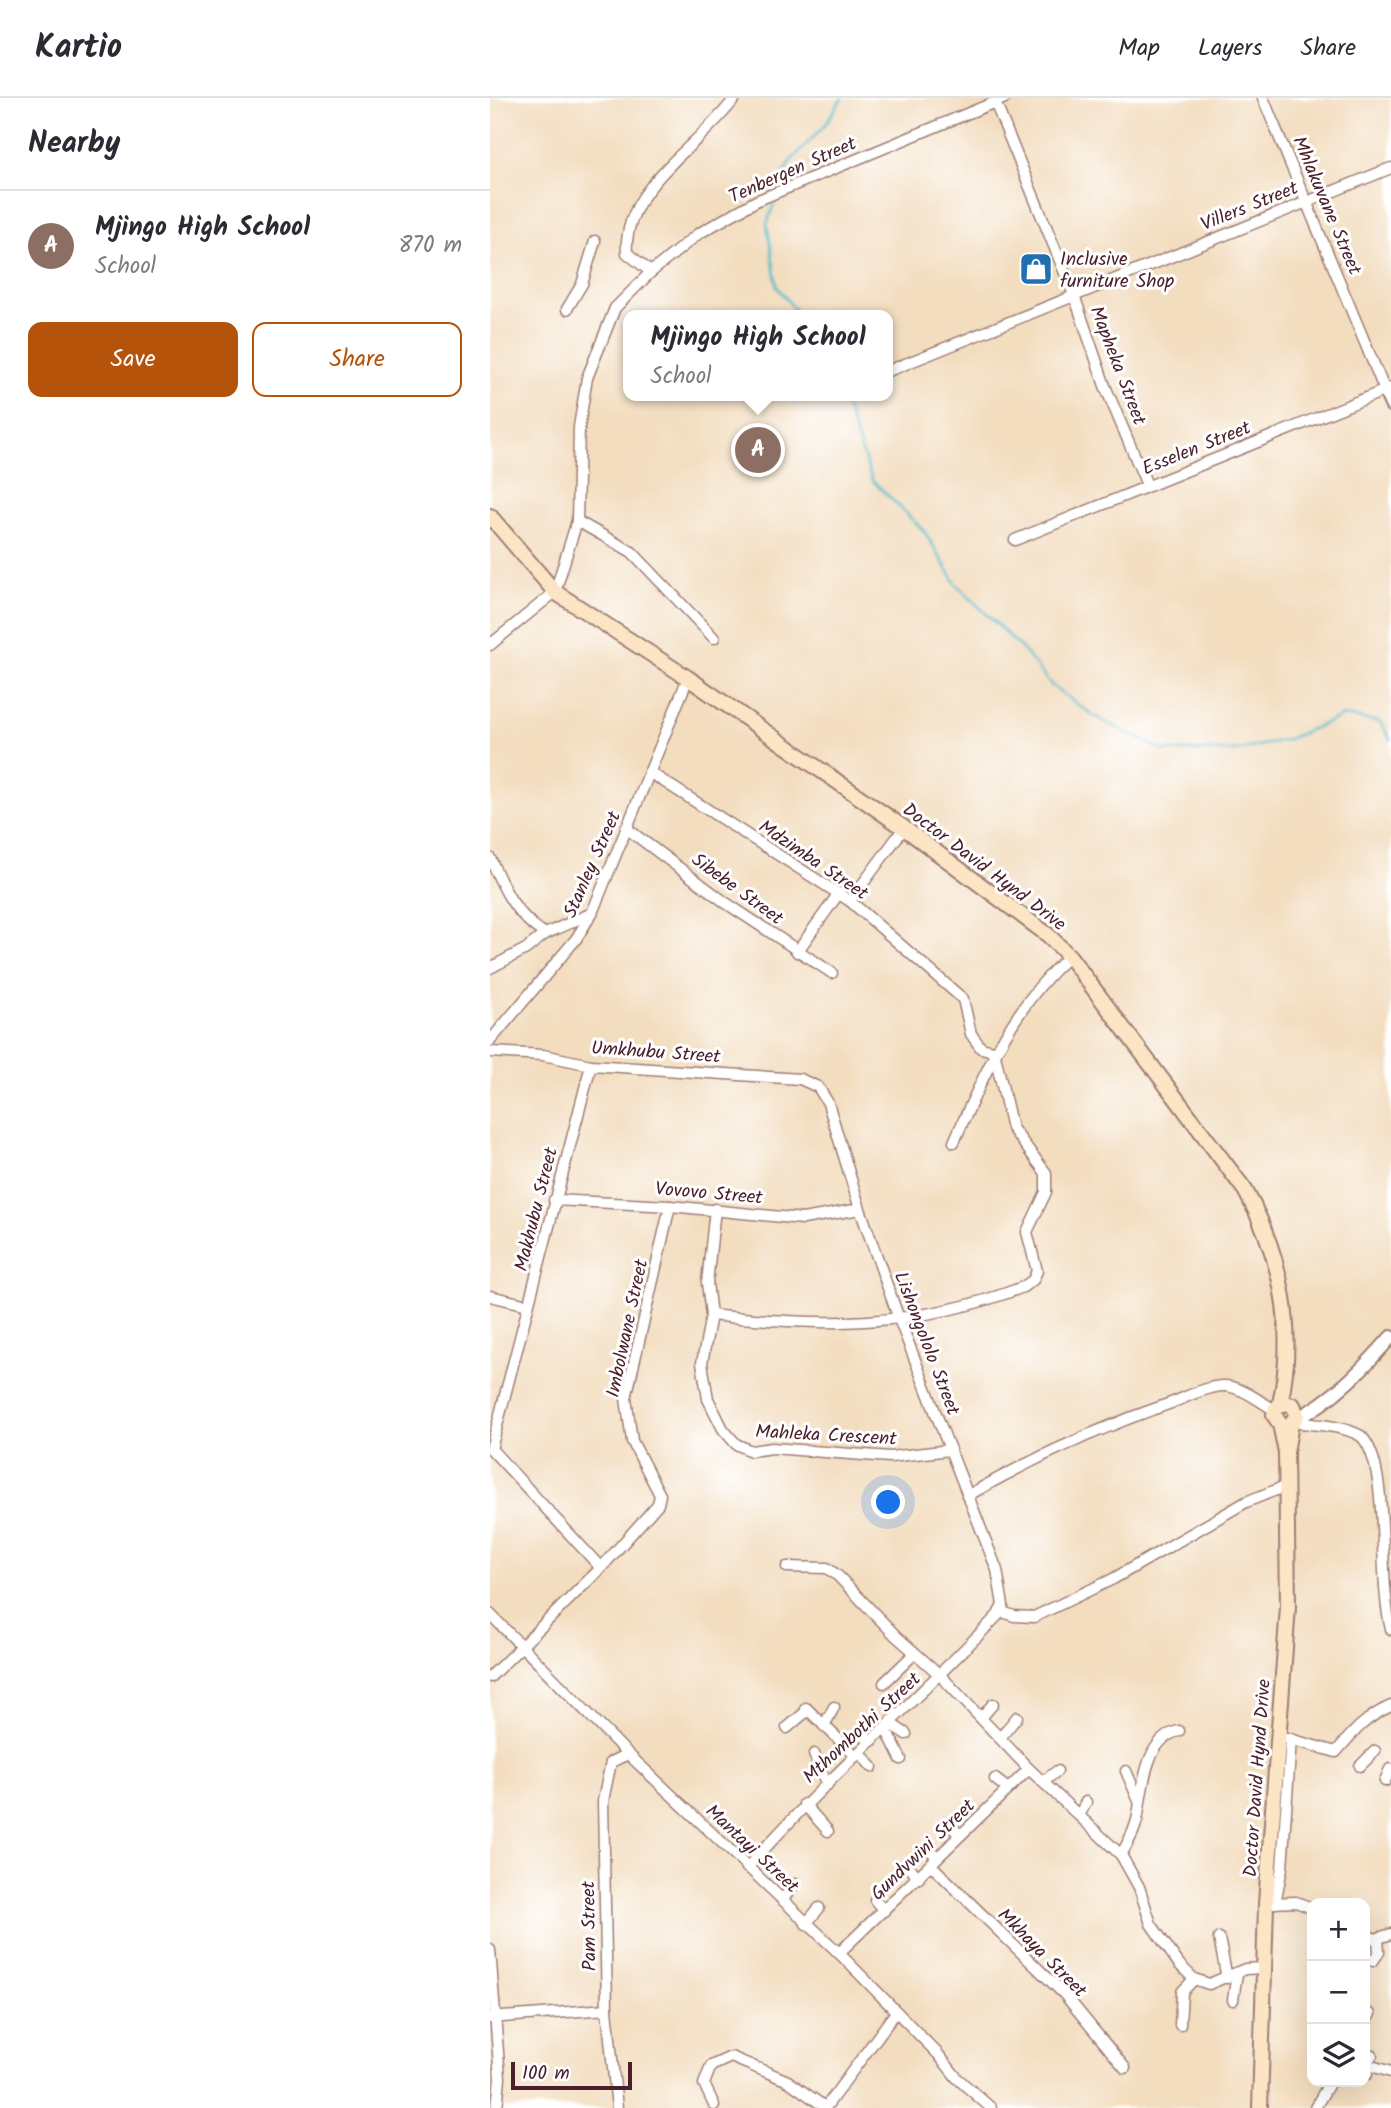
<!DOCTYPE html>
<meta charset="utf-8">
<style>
body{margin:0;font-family:Kalam,sans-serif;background:#f2f2f3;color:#2b2b33}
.controls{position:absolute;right:21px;bottom:21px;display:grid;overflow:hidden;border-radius:14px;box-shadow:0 7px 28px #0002}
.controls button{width:63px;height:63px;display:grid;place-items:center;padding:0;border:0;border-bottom:2px solid #e1e1e2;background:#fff;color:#2b2b33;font:35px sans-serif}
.scale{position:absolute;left:21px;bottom:18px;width:121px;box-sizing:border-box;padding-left:7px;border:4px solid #4a1f2b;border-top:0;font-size:19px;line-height:24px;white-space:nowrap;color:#4a1f2b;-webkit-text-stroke:5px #fff;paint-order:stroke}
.you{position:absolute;left:399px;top:1405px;width:24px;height:24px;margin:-18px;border:5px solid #fff;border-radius:50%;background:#1a73e8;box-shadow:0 0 0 10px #1a73e833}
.badge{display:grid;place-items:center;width:46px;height:46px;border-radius:50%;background:#b45309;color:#fff;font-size:23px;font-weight:700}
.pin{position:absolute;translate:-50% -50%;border:4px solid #fff;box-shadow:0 2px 7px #0006}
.popup{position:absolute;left:133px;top:212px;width:270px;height:91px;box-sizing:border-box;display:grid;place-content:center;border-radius:14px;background:#fff;filter:drop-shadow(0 2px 5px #0005);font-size:23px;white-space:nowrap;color:#7c7c81}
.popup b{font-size:26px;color:#2b2b33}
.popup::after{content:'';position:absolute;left:50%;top:100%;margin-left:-14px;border:14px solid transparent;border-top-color:#fff}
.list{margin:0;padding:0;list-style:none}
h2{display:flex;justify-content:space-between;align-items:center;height:91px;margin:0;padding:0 28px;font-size:30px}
h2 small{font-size:23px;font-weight:400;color:#7c7c81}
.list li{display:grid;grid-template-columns:46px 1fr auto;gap:21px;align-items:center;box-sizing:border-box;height:112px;padding:0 28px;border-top:2px solid #e1e1e2}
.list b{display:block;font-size:26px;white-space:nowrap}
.list p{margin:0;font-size:23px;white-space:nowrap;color:#7c7c81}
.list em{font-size:23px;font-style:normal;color:#7c7c81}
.actions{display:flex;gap:14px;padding:21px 28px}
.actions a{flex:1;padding:16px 0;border:2px solid #b45309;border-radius:14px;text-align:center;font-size:24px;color:#b45309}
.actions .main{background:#b45309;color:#fff}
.icon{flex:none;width:38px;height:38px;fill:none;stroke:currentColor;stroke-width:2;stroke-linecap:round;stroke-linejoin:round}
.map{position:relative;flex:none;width:901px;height:2010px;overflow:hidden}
header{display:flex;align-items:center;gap:42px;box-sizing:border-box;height:98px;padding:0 35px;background:#fff;border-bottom:2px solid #e1e1e2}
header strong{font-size:33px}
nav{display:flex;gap:38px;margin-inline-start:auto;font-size:24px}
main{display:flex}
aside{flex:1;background:#fff}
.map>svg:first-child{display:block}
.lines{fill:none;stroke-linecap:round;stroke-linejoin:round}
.stream{stroke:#4db9c9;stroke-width:2.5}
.minor-casing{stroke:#9e7e75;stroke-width:13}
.tertiary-casing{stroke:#9e7e75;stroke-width:16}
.secondary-casing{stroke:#9e7e75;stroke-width:18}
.minor{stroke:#fff;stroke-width:10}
.tertiary{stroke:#fff;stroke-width:12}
.secondary{stroke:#fce5c4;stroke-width:14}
.labels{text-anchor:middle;stroke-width:6;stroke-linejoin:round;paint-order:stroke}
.street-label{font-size:19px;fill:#4a1f2b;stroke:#fff}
.poi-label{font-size:19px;fill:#4a1f2b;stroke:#fff;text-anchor:start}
</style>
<header>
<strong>Kartio</strong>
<nav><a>Map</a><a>Layers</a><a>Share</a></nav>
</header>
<main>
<aside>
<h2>Nearby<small></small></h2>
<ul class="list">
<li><span class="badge" style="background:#8d6e63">A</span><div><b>Mjingo High School</b><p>School</p></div><em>870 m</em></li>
</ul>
<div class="actions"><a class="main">Save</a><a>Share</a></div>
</aside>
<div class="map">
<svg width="901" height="2010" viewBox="0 0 901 2010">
<rect width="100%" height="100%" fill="#fff"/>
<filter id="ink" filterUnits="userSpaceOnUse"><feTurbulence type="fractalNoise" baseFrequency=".0143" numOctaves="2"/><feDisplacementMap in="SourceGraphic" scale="14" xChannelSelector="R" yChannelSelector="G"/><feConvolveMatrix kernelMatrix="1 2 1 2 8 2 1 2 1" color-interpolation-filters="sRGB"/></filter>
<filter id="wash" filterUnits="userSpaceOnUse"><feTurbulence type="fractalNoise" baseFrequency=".00686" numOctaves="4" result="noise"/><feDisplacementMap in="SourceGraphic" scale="28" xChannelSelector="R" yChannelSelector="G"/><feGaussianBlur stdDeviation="1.57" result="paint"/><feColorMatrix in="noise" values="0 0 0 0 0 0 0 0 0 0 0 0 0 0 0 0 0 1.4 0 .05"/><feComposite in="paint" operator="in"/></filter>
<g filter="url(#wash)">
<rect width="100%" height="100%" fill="#f3ddbf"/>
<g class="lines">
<g class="stream">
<polyline points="291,88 298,66 335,27 352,0"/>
<polyline points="287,97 277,126 287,189 309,217"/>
<polyline points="352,298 382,382 434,433 467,487 534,553 562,588 604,618 674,653 746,653 798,641 853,618 890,624 901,642"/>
</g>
</g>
</g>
<g filter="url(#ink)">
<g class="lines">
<defs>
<g id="minor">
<polyline points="773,0 895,293"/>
<polyline points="505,4 584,197 615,288 657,387"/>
<path d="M161 174 137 155C132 89 211 48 245 0"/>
<polyline points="77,211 92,186 105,143"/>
<polyline points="398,273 901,70"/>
<polyline points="87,423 142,454 224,540"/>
<polyline points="525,442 901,290"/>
<polyline points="0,547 65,494 87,423 89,329 97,280 125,210 161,174 208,136 266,103 515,0"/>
<path d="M159 674 360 803 473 901 481 936 491 950 504 953 522 1030 556 1075V1094L537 1134 547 1173 543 1182 533 1189C428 1230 330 1229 221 1217"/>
<polyline points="136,730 236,805 342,875"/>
<path d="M0 760C14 792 25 817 55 836"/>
<polyline points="360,803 414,730"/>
<polyline points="307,854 349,795"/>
<polyline points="0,870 36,851 55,836 102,815"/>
<polyline points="0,943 86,841 102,815 198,580"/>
<path d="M0 954 53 957 101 967 310 981 328 989 338 1005 370 1111 409 1221 507 1472 513 1507 508 1517C426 1603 336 1681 257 1770"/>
<polyline points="101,967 1,1351 111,1470"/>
<path d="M464 1044C494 976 522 909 579 858"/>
<polyline points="64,1102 180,1108 313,1121 370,1111"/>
<polyline points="225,1111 217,1185 221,1217 212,1265 218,1301 233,1331 246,1346 261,1353 282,1350 400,1359 460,1352"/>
<polyline points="0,1198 38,1207"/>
<path d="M803 1324C825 1327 852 1327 871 1338 901 1367 887 1480 901 1531"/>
<path d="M477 1398C541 1361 611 1329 681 1305 697 1299 715 1289 732 1288 750 1287 770 1304 785 1312"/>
<polyline points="297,1469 337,1470 348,1478 406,1538 450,1577 539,1671 631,1757 649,1789 661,1826 689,1866 704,1881 719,1886 755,1871 773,1870"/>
<polyline points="510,1513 524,1518 544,1519 623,1481 756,1404 796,1388"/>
<polyline points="0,1516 138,1656 349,1855 448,1956 467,1980 501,2010"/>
<polyline points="0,1579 111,1470 168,1406 170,1397 142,1343 136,1300 180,1108"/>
<polyline points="394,1585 425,1555"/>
<polyline points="316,1610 366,1658"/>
<polyline points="491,1620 503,1606"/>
<polyline points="401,1626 416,1636"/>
<polyline points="334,1628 344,1609"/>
<polyline points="297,1630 318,1612"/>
<polyline points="396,1631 411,1661"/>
<polyline points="370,1636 383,1642"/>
<polyline points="510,1640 527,1619"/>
<path d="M796 1640 846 1654C864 1633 876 1619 901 1608"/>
<polyline points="370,1655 382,1669"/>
<polyline points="324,1656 337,1687"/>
<polyline points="870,1668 885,1653"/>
<polyline points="636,1673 649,1703"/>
<polyline points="505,1681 518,1691"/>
<polyline points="895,1683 900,1671"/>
<polyline points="553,1684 567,1673"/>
<polyline points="314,1706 338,1733"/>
<polyline points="590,1716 596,1704"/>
<polyline points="461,1728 470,1737"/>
<polyline points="439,1751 447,1759"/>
<path d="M631 1757C638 1745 646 1731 648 1717 653 1690 655 1640 689 1633"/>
<polyline points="441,1767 575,1897 635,1970"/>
<polyline points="421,1771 429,1780"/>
<polyline points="292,1802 305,1786"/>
<polyline points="385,1802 394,1813"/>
<polyline points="780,1805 806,1804 822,1810"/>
<polyline points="785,1805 792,1770 801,1641"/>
<polyline points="316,1826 329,1810"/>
<polyline points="875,1836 885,1841 901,1836"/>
<polyline points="729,1840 737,1880"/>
<polyline points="0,1852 10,1980 7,2010"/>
<polyline points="349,1855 539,1671"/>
<polyline points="883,1863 889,1854 888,1841"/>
<polyline points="743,1902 747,1875"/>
<polyline points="0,1920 117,1911"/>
<polyline points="875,1924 880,1916"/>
<polyline points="690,1927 692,1894 704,1881"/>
<polyline points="875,1966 901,1974"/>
<polyline points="877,1976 876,1966 882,1957"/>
<polyline points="224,2007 214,1986 221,1968 241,1959 298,1983 335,2009"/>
<polyline points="127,2010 117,1911 113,1703 121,1664 138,1656"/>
<polyline points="335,2010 406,1914"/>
<polyline points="825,2010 840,1984"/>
</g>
<g id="tertiary">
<polyline points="895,293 901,307"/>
<path d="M805 1322C844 1301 872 1272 901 1239"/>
</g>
<g id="secondary">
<path d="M0 418 65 494 198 580 414 730 558 837 579 858 755 1092C792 1158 806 1232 790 1306"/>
<polyline points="770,2010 776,1806 798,1509 796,1354 801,1326 807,1317 803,1307 795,1305 786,1310 784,1317 790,1326 796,1354"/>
</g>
</defs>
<use href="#minor" class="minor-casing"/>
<use href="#tertiary" class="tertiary-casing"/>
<use href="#secondary" class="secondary-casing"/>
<use href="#minor" class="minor"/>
<use href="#tertiary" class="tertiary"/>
<use href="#secondary" class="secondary"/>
</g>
</g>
<defs>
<symbol id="shop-square" viewBox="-11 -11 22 22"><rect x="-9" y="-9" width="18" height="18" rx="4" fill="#1f6fb2" stroke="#fff"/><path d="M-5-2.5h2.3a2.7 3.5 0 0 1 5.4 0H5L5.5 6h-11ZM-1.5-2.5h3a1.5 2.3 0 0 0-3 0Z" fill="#fff"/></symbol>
</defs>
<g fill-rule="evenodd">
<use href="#shop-square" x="527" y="152" width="38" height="38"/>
</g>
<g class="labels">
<g class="street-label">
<text transform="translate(302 71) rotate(-24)" y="7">Tenbergen Street</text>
<text transform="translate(759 107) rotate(-22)" y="7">Villers Street</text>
<text transform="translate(838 107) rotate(67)" y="7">Mhlakuvane Street</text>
<text transform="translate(629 267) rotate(69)" y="7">Mapheka Street</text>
<text transform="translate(706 349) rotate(-22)" y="7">Esselen Street</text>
<text transform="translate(324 761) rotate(34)" y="7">Mdzimba Street</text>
<text transform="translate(101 766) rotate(-66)" y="7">Stanley Street</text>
<text transform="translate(495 768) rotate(37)" y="7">Doctor David Hynd Drive</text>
<text transform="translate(248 790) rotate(36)" y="7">Sibebe Street</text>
<text transform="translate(166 953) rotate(4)" y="7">Umkhubu Street</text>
<text transform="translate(219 1094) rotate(5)" y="7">Vovovo Street</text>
<text transform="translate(45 1111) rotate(-76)" y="7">Makhubu Street</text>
<text transform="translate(136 1230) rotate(-78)" y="7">Imbolwane Street</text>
<text transform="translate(438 1245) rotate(69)" y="7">Lishongololo Street</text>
<text transform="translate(336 1336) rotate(3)" y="7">Mahleka Crescent</text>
<text transform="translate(371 1629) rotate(-43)" y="7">Mthombothi Street</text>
<text transform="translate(766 1680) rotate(-86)" y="7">Doctor David Hynd Drive</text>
<text transform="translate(263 1750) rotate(43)" y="7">Mantayi Street</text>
<text transform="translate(432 1751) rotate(-44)" y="7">Gundvwini Street</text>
<text transform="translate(98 1828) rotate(-91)" y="7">Pam Street</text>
<text transform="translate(553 1854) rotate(45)" y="7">Mkhaya Street</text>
</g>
<g class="poi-label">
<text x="570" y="167">Inclusive<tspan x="570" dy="22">furniture Shop</tspan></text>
</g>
</g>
</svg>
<div class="controls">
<button>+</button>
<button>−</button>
<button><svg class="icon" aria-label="layers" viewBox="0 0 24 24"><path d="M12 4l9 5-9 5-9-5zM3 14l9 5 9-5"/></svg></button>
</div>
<div class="scale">100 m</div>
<div class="you"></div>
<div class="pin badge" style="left:268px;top:352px;background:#8d6e63">A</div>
<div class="popup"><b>Mjingo High School</b>School</div>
</div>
</main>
